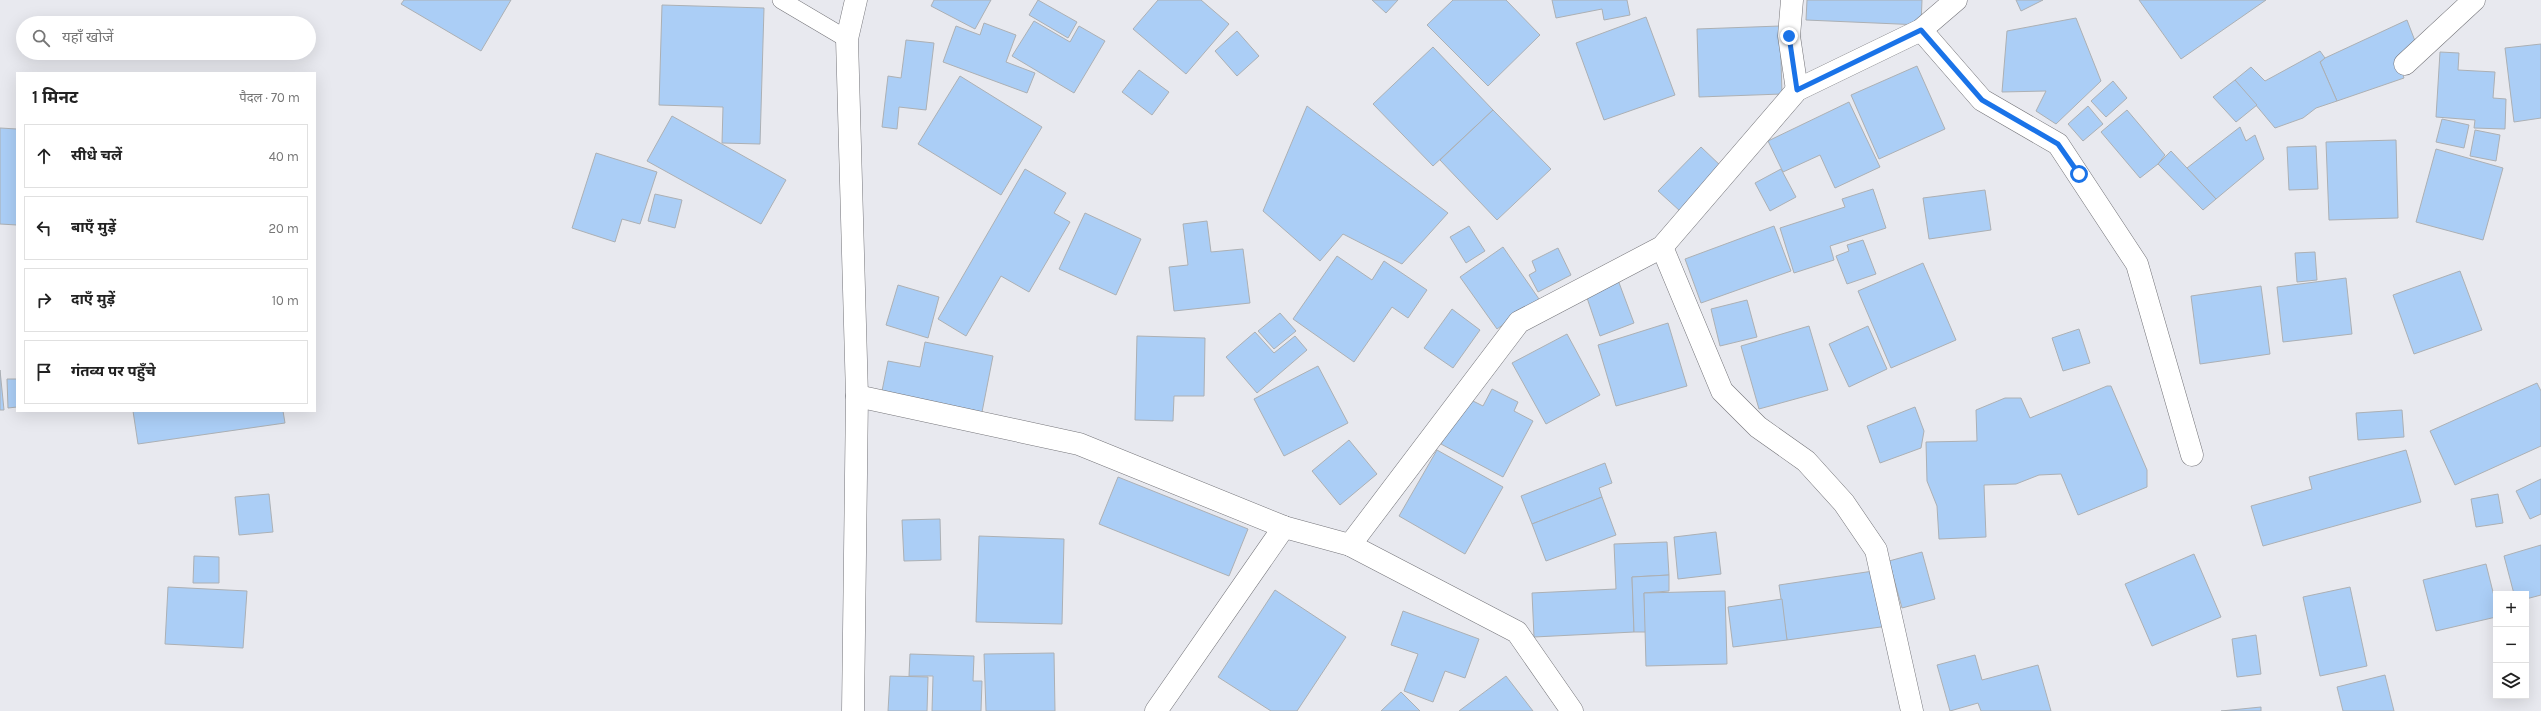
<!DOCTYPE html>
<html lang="hi">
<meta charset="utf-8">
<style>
body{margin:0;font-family:Karla,"Noto Sans Devanagari",sans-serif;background:#f2f2f2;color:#222}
.controls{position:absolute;right:12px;bottom:12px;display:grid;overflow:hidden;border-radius:0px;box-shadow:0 4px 16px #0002}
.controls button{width:36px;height:36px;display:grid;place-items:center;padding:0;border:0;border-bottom:1px solid #e0e0e0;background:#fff;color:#222;font:20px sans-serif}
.stop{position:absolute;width:12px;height:12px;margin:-9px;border:3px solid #1a73e8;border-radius:50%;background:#fff}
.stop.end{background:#1a73e8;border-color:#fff;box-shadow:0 1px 4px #0008}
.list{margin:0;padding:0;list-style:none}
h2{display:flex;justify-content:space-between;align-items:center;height:52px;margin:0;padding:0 16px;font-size:17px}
h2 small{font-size:13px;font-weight:400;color:#767676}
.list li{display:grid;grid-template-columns:26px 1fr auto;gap:12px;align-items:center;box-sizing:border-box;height:64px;margin:0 8px 8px;padding:0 8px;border:1px solid #e0e0e0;border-radius:0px}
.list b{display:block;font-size:15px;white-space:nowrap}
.list em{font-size:13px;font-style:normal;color:#767676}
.icon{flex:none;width:22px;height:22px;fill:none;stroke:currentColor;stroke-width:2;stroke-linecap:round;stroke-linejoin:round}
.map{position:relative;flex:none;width:2541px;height:711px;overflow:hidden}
.search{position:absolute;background:#fff;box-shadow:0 4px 16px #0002;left:16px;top:16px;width:300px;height:44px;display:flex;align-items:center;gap:10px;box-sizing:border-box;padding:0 14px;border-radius:22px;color:#767676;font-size:15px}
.panel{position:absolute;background:#fff;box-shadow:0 4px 16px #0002;left:16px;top:72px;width:300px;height:340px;border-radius:0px}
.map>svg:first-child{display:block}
.building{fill:#abcef6;stroke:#acb0b4}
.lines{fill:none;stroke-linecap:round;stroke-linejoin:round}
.service-casing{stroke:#75757a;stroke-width:18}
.minor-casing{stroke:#75757a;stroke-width:23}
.trunk-casing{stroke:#75757a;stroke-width:23}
.service{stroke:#fff;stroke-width:17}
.minor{stroke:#fff;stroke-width:22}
.trunk{stroke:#fff;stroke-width:22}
.route{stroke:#1a73e8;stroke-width:5}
</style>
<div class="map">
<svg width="2541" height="711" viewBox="0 0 2541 711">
<rect width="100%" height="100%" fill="#e8e9ef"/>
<g class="building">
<polygon points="404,0 511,0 481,51 401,4"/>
<polygon points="934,0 991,0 975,29 931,6"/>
<polygon points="1038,0 1077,22 1068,38 1029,15"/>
<polygon points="1158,0 1201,0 1229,24 1186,74 1133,29"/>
<polygon points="1372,0 1398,0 1386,13"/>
<polygon points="1453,0 1506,0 1540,35 1488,86 1427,25"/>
<polygon points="1552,0 1627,0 1630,15 1604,20 1602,9 1556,18"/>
<polygon points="1807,0 1922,0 1921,25 1806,20"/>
<polygon points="2016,0 2043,0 2021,11"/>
<polygon points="2139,0 2266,0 2181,59"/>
<polygon points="662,5 764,8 760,144 722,143 723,107 659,105"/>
<polygon points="1646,17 1675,95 1604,120 1576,43"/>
<polygon points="2076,18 2101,81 2056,124 2036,111 2046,91 2002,92 2007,31"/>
<polygon points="2407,20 2415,41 2397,58 2404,78 2337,101 2320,62 2325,58"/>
<polygon points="1034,21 1070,42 1079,26 1105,41 1074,93 1012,56"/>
<polygon points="984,23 1016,35 1006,62 1035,73 1027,93 943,62 956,26 980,35"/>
<polygon points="1780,26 1782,94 1699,97 1697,29"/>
<polygon points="1237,31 1259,56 1237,76 1215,51"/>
<polygon points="906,40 934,43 926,110 899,107 897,129 882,127 888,76 901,78"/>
<polygon points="2541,44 2541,118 2514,122 2505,48"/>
<polygon points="1433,47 1493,110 1433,166 1373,104"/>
<polygon points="2320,51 2325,58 2320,62 2337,101 2316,108 2303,118 2275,128 2235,80 2251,67 2265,81"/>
<polygon points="2440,52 2459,53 2458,70 2495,72 2493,98 2506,99 2505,129 2474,128 2475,120 2436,117"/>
<polygon points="1917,66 1945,129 1879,159 1851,95"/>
<polygon points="1139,70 1169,92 1152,115 1122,92"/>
<polygon points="960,76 1042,127 1001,195 918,144"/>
<polygon points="2235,80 2257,105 2236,122 2213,97"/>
<polygon points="2113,81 2127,98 2106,117 2091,101"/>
<polygon points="1849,102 1880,167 1835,188 1820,155 1783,172 1768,141"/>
<polygon points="1307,106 1448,213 1402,264 1343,234 1320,261 1263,211"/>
<polygon points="2088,106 2103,124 2083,141 2068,124"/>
<polygon points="1493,110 1551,169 1497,220 1440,160"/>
<polygon points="2127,110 2165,155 2158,164 2140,178 2101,132"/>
<polygon points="672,116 786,180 761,224 647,161"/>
<polygon points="2442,119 2469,125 2464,148 2436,142"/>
<polygon points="2240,127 2246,141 2255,135 2264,159 2216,199 2187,168"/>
<polygon points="0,128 17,129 17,225 0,224"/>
<polygon points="2475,130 2500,135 2496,161 2470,156"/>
<polygon points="2396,140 2398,218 2329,220 2326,142"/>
<polygon points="2316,146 2318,189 2289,190 2287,147"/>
<polygon points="1701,147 1722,167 1680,211 1658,191"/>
<polygon points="2436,149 2503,168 2483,240 2416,222"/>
<polygon points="2171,151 2216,199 2203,210 2158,164"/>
<polygon points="596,153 657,172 640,224 622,219 615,242 572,228"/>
<polygon points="1025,169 1066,193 1054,213 1070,222 1029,292 1001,276 966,336 938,319"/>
<polygon points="1781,169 1796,197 1770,211 1755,183"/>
<polygon points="1873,189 1886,228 1830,246 1834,260 1794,273 1780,228 1845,207 1842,199"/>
<polygon points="1985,190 1991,230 1929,239 1923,198"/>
<polygon points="655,194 682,200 675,228 648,221"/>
<polygon points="1085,213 1141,239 1116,295 1059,269"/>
<polygon points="1207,221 1211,252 1243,249 1250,303 1174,311 1169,267 1188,265 1183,224"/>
<polygon points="1469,226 1485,251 1466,263 1450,237"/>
<polygon points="1774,226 1791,271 1701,303 1685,259"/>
<polygon points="1863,240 1876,274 1847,284 1836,256 1849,251 1847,245"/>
<polygon points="1503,247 1539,299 1497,329 1460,277"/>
<polygon points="1558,248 1571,275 1538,292 1529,275 1536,271 1532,261"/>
<polygon points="2315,252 2317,280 2297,282 2295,253"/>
<polygon points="1337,256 1372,280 1384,261 1427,290 1408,318 1392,307 1354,362 1293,319"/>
<polygon points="1923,263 1956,340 1891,368 1858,291"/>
<polygon points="2460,271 2482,330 2414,354 2393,295"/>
<polygon points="2346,278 2352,334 2283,342 2277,287"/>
<polygon points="1618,280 1634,323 1600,336 1585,292"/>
<polygon points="898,285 939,297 928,338 886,325"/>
<polygon points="2261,286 2270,354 2200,364 2191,296"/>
<polygon points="1747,300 1757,337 1720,346 1711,309"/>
<polygon points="1452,309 1480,330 1453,368 1424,348"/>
<polygon points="1280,313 1296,331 1274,349 1258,331"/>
<polygon points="1668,323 1687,386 1616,406 1598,345"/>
<polygon points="1809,326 1828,390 1759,409 1741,346"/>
<polygon points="1868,326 1887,369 1849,387 1829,344"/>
<polygon points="2079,329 2090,363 2063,371 2052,338"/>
<polygon points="1255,332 1274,353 1295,336 1307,350 1257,393 1226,357"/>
<polygon points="1567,334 1600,395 1546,424 1512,363"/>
<polygon points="1137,336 1205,338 1204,396 1174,396 1173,421 1135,420"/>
<polygon points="925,342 993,356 982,412 882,391 888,361 920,367"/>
<polygon points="1318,366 1348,423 1284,456 1254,399"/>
<polygon points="0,370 4,410 0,410"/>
<polygon points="7,379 17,379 17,407 8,408"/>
<polygon points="2537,383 2541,391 2541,446 2455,485 2430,431"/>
<polygon points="2107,386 2111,386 2147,470 2147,487 2078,515 2061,474 2039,475 2016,484 1984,485 1986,537 1939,539 1937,506 1927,481 1926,442 1977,441 1976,410 2005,398 2021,398 2030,418"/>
<polygon points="1492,389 1518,402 1514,411 1533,421 1503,477 1441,444 1465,397 1483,406"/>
<polygon points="1915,407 1924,431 1921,448 1880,463 1867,426"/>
<polygon points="2402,410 2404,437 2358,440 2356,413"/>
<polygon points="133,411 283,411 285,423 138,444"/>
<polygon points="1349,440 1377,474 1340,505 1312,471"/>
<polygon points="1437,450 1503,487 1465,554 1399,516"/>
<polygon points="2406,450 2421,502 2263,546 2251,506 2312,489 2309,477"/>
<polygon points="1605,463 1612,483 1599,488 1602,497 1532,524 1521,496"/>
<polygon points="1118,477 1248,529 1229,576 1099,524"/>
<polygon points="2541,479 2541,514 2530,519 2516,491"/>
<polygon points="269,494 273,532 239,535 235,497"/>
<polygon points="2498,494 2503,523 2476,527 2471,499"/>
<polygon points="1602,497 1616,535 1546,561 1532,524"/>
<polygon points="940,519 941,560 904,561 902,520"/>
<polygon points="1716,532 1721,574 1678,579 1674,537"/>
<polygon points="979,536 1064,539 1062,624 976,622"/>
<polygon points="1667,542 1669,575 1632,577 1634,632 1534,637 1532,593 1616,589 1614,544"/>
<polygon points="2541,545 2541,595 2526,599 2526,594 2514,594 2504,556"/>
<polygon points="1922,552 1935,599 1902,608 1889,561"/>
<polygon points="2194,554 2221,617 2152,646 2125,584"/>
<polygon points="194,556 219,557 219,583 193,583"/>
<polygon points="2486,564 2496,604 2496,617 2436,631 2423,580"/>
<polygon points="1880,570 1888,626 1787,640 1779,585"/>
<polygon points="1669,575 1669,591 1644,593 1646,632 1634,632 1632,577"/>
<polygon points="168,587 247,591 243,648 165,644"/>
<polygon points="2350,587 2367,666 2320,676 2303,597"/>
<polygon points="1275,590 1346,637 1297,711 1271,711 1218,677"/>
<polygon points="1725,591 1727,664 1646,666 1644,593"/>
<polygon points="1782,599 1787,640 1733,647 1728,607"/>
<polygon points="1403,611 1479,639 1465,678 1445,671 1433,702 1404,691 1418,654 1391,645"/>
<polygon points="2256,635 2261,674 2237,677 2232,639"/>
<polygon points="1054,653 1055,711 986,711 984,654"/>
<polygon points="910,654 974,656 973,681 982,681 981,711 932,711 933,676 909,676"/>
<polygon points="1975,655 1982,680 2038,665 2051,711 1981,711 1978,703 1950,711 1937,665"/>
<polygon points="2385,675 2394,711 2343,711 2337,687"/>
<polygon points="890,676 928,677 927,711 888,711"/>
<polygon points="1506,676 1533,711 1459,711"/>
<polygon points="1401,692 1420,711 1381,711"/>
<polygon points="2261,707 2261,711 2221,711"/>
</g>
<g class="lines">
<defs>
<polyline id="service" points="781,0 847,39"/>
<g id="minor">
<polyline points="1792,0 1789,36 1797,90"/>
<polyline points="1921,30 1982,100 2058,144 2137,264 2192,455"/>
<polyline points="2405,64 2474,0"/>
<polyline points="1662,247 1722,391 1758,427 1806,461 1844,503 1876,550 1912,711"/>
<polyline points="857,396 1079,444 1284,527 1350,545 1517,632 1572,711"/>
<polyline points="1350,545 1519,322 1662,247 1797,90 1921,30 1956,0"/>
<polyline points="1156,711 1284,527"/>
</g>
<polyline id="trunk" points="853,711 857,396 847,39 856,0"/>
</defs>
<use href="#service" class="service-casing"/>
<use href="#minor" class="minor-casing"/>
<use href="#trunk" class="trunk-casing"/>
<use href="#service" class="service"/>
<use href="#minor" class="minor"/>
<use href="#trunk" class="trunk"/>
</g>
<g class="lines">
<polyline class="route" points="1789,36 1797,90 1921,30 1982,100 2058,144 2079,174"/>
</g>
</svg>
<div class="controls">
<button>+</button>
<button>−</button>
<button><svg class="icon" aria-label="layers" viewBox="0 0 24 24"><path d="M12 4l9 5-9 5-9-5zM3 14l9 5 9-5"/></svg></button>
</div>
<div class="stop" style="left:2079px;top:174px"></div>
<div class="stop end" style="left:1789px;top:36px"></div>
<div class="search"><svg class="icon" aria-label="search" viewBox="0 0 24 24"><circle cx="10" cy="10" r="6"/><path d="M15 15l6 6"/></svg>यहाँ खोजें</div>
<section class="panel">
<h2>1 मिनट<small>पैदल · 70 m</small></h2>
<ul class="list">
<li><svg class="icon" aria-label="ahead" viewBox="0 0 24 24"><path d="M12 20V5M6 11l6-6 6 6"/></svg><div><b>सीधे चलें</b></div><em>40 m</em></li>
<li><svg class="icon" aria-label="left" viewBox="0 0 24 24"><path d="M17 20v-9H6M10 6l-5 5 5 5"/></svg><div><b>बाएँ मुड़ें</b></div><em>20 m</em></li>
<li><svg class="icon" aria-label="right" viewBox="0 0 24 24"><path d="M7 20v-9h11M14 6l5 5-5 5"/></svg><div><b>दाएँ मुड़ें</b></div><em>10 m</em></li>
<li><svg class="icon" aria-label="arrive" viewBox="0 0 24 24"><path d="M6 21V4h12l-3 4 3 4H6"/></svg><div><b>गंतव्य पर पहुँचे</b></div></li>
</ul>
</section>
</div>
